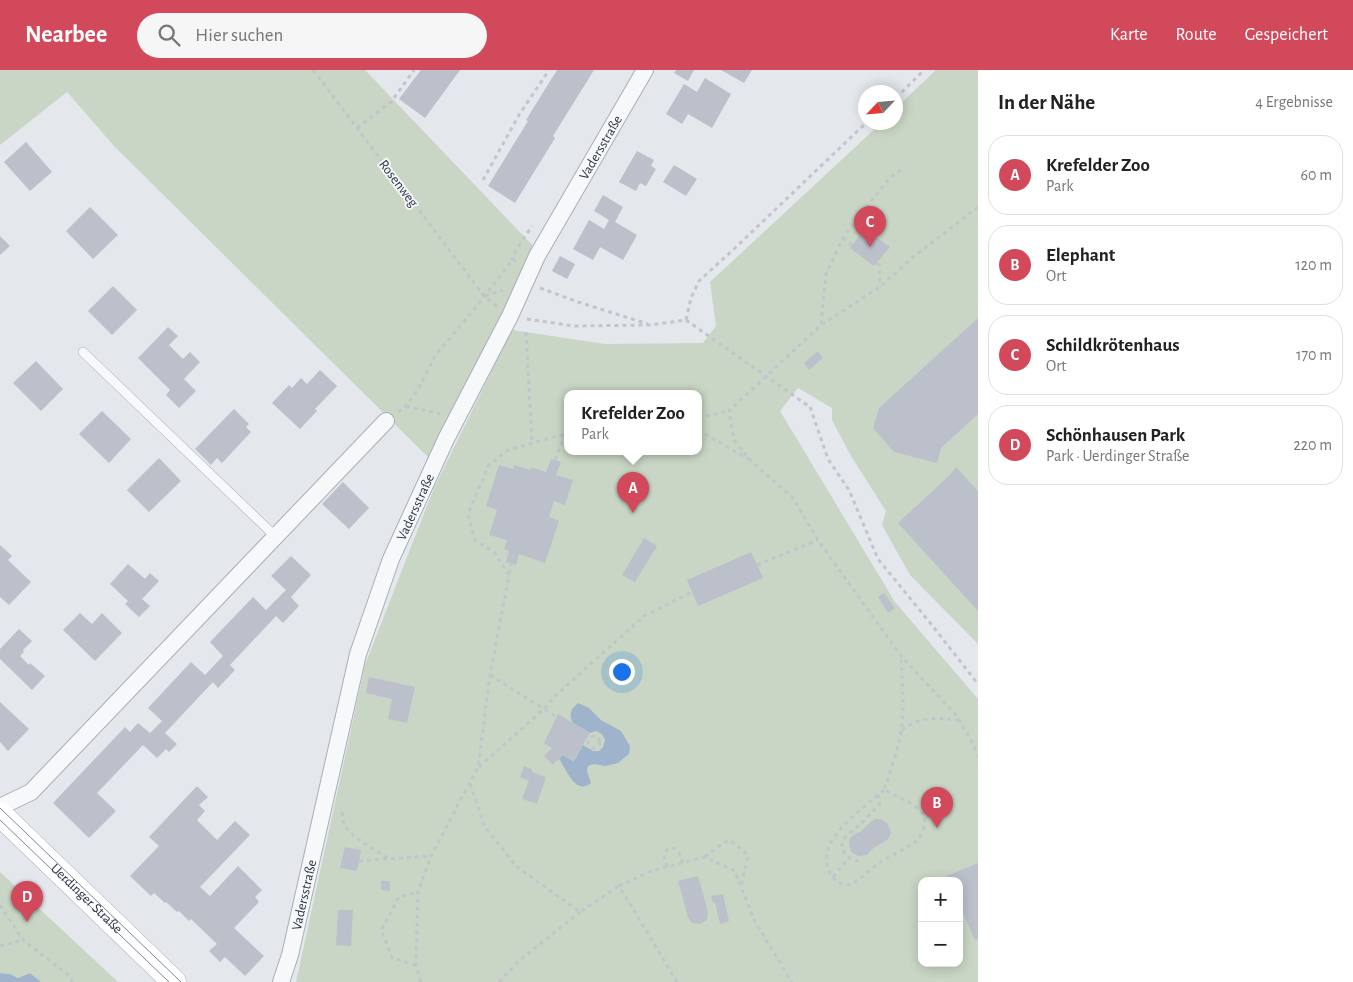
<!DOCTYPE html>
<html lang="de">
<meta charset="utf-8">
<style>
body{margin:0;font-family:"Alegreya Sans",sans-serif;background:#f6f6f6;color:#222}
.controls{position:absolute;right:15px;bottom:15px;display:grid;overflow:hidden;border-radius:10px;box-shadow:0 2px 12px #0003}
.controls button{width:45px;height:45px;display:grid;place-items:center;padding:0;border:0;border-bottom:1px solid #e0e0e0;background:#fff;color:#222;font:25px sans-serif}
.compass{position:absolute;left:858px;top:15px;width:45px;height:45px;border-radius:50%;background:#fff;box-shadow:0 2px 12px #0003;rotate:244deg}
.you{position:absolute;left:621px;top:601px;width:18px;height:18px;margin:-12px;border:4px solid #fff;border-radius:50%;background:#1a73e8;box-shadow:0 0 0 8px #1a73e833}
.badge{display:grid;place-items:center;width:32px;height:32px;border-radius:50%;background:#d1495b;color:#fff;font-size:16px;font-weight:700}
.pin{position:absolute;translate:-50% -41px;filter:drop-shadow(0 1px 2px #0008)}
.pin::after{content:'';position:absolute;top:26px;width:18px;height:15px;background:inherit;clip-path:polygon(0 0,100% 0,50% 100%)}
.popup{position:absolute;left:564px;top:320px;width:138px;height:65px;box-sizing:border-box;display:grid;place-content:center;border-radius:10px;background:#fff;filter:drop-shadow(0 1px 4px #0005);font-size:16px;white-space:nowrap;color:#767676}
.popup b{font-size:19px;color:#222}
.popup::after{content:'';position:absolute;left:50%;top:100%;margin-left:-10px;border:10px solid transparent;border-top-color:#fff}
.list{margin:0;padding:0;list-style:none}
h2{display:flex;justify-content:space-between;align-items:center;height:65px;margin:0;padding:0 20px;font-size:21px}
h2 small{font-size:16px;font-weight:400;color:#767676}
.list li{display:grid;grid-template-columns:32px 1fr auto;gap:15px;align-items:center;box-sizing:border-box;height:80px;margin:0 10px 10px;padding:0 10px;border:1px solid #e0e0e0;border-radius:20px}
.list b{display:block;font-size:19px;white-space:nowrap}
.list p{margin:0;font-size:16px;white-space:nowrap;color:#767676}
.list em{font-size:16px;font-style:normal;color:#767676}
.icon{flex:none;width:28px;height:28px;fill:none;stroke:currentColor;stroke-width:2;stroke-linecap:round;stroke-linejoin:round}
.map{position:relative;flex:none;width:978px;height:912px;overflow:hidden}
header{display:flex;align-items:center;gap:30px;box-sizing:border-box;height:70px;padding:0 25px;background:#d1495b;color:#fff}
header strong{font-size:24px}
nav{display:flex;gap:28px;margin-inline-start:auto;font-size:18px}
.search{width:350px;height:45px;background:#f6f6f6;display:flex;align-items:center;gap:12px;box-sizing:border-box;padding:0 18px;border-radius:28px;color:#767676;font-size:19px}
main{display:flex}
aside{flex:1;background:#fff}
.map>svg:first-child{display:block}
.green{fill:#c9d6c5;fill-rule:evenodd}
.water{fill:#9fb4cc}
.building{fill:#bbc0ca}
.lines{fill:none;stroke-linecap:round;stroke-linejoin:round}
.service-casing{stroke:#a9aeb7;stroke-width:10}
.minor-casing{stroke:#a9aeb7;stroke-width:18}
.secondary-casing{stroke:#a9aeb7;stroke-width:25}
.path{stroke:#c2c5cb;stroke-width:3;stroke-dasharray:4 4;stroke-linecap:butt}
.service{stroke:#f7f8fa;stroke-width:9}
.minor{stroke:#f7f8fa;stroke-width:16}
.secondary{stroke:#fff;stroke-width:24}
.tram{stroke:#7d8696;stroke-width:1}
.path-bridge{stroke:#c2c5cb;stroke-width:3;stroke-dasharray:4 4;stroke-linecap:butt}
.labels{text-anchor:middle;stroke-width:4;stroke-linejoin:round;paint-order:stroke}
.street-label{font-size:14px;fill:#2b3445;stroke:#f4f6f9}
</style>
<header>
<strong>Nearbee</strong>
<div class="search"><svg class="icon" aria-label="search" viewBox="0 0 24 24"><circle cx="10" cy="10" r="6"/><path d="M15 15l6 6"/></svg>Hier suchen</div>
<nav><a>Karte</a><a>Route</a><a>Gespeichert</a></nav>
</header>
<main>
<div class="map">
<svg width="978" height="912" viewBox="0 0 978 912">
<rect width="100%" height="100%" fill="#e4e7ec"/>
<g class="green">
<polygon points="0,0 365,0 537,180 500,247 431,390 114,76 67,22 0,75"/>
<path d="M936 0H978V574L910 505 882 455 886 441 851 386 832 350V338L798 318 780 341 895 532 978 629V912H296L365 595 434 418 512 260 605 274 703 273 716 256 710 212 807 122 881 53 896 52V38ZM568 324H698V382H568ZM922 811H959V893H922Z"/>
<polygon points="0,802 118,912 41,912 30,903 18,908 10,904 0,903"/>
</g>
<g class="water">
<path d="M578 633 589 638 601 650 621 661 630 676 629 684 618 693 605 696 594 694 588 696 587 701 591 713C575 726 566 698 559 689L562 685 574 691 583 675 593 681H599L603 677 605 670 602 664 596 661 590 663 573 653C570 648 570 644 572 639Z"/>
<polygon points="0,903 10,904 18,908 30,903 41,912 0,912"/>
</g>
<g class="building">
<polygon points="421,0 460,0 425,48 399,29"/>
<polygon points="557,0 594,0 553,66 555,68 515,133 488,116 528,51 526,50"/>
<polygon points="676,0 694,0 688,11 674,3"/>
<polygon points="721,0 752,0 744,13"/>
<polygon points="705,8 731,24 712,58 688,44 682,54 666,44 684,14 697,22"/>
<polygon points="26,72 52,102 30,121 4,92"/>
<polygon points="637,81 654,90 651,96 656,99 646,116 640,113 636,121 619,112"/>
<polygon points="674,95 697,109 686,126 663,112"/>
<polygon points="603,125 623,137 615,152 637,165 623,190 600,177 593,190 573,179 589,150 604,159 609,150 594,141"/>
<polygon points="90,137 118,165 93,189 66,161"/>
<polygon points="865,159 890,177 874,196 850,178"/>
<polygon points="0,166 10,176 0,185"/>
<polygon points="560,186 575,194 567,209 552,201"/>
<polygon points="113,216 137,240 112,265 88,241"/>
<polygon points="978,248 978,344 941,378 937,393 894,382 873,358 879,338"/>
<polygon points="168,257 178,266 169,275 183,289 190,282 200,292 184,309 196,321 179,338 166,325 170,320 138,288"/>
<polygon points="818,281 823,288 809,300 804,293"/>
<polygon points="36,291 63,319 41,341 13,313"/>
<polygon points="320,300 337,316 315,339 317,341 300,359 272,333 289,315 292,318 301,308 307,314"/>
<polygon points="234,339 249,354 246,357 251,362 222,393 217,388 211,395 195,379"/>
<polygon points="102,341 131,369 109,393 79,364"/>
<polygon points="159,388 181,411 149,442 127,420"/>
<polygon points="551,389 561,392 556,405 573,410 565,435 554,431 549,447 559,451 545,493 519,484 516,495 506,492 509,481 504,479 507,470 489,465 497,440 486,436 499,395 513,399 514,395 531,400 531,397 546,402"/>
<polygon points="956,397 978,421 978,541 898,453 950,405"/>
<polygon points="343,412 369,438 349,459 322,434"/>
<polygon points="644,468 657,476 635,512 622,505"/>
<polygon points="0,475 12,486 8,490 31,512 9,535 0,527"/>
<polygon points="751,482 763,508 698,536 687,510"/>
<polygon points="291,486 311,505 291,527 299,536 283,553 276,546 230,595 235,600 218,618 213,612 165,663 177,674 169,682 166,679 157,688 143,675 97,723 116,741 89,768 53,733 125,657 130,662 138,653 150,663 162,651 148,638 191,592 205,605 223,586 210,572 253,527 266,540 286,520 271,506"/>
<polygon points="128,494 145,509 150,503 159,511 142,529 150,536 139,547 125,534 128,531 110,514"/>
<polygon points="884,523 895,538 888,543 878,527"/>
<polygon points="80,543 92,554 102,543 122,563 95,591 63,560"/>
<polygon points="19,559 32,571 23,580 24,582 20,586 29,595 30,593 45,606 32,620 0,589 0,579"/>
<polygon points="369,607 415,617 407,653 388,649 392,629 366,623"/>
<polygon points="0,632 29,659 8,681 0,672"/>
<polygon points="558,644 590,663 573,691 562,685 553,695 544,686 552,678 544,673"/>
<polygon points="524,696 532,699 532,702 546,707 537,734 522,729 529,711 520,707"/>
<polygon points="197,716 208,727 199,735 205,741 197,750 217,770 235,751 250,765 200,817 210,826 238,796 262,820 255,827 259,832 234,858 264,886 245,906 225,887 220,892 209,881 217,874 191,849 189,851 179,841 177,842 166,832 165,833 154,823 151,826 130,806 159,776 149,767"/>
<polygon points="876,749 881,749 888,754 891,763 888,769 871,780 867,785 858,786 854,784 851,781 850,778 849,772 851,767 855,764 860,762 873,750"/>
<polygon points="345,777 361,780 357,801 340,798"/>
<polygon points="978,793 978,869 975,870 959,834 959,811 949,811 947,806"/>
<polygon points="698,806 708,842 707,850 700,854 692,853 688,847 678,811"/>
<polygon points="381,811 390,811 390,821 381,820"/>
<polygon points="723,824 729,851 720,854 715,832 713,833 711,826"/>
<polygon points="338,840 353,840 351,876 336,875"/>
</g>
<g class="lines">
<defs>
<polyline id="service" points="83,282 275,466"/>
<g id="minor">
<polyline points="0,737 31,722 386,351"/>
<path id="s1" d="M281 912 290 885 358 584 391 489 446 369 510 246 537 186 645 0"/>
</g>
<g id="secondary">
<path id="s2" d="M0 744 174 912"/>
</g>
</defs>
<use href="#service" class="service-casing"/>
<use href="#minor" class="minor-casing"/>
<use href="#secondary" class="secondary-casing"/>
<g class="path">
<polyline points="313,0 484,226 497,236"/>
<polyline points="896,28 924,0"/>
<polyline points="357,58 391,32 414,0"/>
<polyline points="483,110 519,45 549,0"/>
<polyline points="978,137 913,187 880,217 821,255 729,341 734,370 751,391 792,427 818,470 901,586 956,645 970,668 978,686"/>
<polyline points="843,168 852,175"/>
<polyline points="512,191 516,180 532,156"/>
<polyline points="877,193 879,195 880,217"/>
<polyline points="540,218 578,232 648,254"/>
<polyline points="485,226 503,220"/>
<polyline points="527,249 574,256 650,255 686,250 691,228 699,211 735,178 867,52"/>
<polyline points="821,254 826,204 843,168 862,142 889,109 901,100"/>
<polyline points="526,262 532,373"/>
<polyline points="406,336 440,344"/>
<polyline points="810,337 828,389 849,420 878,489 931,554 978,614"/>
<polyline points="398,342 406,336 419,318 435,286 477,236 511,192 516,190"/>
<polyline points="698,348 729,341"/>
<polyline points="698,360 748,389"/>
<polyline points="555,390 565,364"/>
<polyline points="757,495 818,470"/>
<polyline points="509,504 514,483"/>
<polyline points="490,605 544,639 555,626 644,546 692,522"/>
<path d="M902 660C920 646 936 648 958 650"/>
<circle cx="594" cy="672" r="6"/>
<polyline points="479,697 544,639 557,647"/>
<polyline points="470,714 485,757 516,796 580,842 619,816"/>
<path d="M884 720C863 739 809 773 832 806 836 811 842 816 848 815 859 812 868 801 876 795 888 786 904 781 916 771 922 766 926 755 924 747 921 735 895 726 884 720 890 701 898 681 901 661 905 636 902 611 901 587"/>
<polyline points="342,742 344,755 355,767 389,789"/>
<polyline points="705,787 723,773 730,770 748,785 741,817"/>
<polyline points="359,791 431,786"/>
<path d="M859 791C846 789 836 779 846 766 848 763 853 761 855 759 864 751 873 742 880 733L878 725"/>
<polyline points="667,797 664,786 666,780 673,778 676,779 679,783 683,793"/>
<polyline points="833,807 849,788"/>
<polyline points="0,835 23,870 71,907 72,912"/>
<polyline points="0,876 23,870"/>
<polyline points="416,895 392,888 381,860 399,827 418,822"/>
<polyline points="421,912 416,895 418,822 431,786 478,697 490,605 509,505 494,482 475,470 468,444 489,395 508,380 568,363"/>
<polyline points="499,912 521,889 580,842"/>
<polyline points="677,912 619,816 651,801 705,787 735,801 754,850 792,912"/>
</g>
<use href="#service" class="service"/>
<use href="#minor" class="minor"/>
<use href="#secondary" class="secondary"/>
<g class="tram">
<polyline points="0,738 181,912"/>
<polyline points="0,750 169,912"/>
</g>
<polyline class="path-bridge" points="686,250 810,337"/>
</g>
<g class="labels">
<g class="street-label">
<text dy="5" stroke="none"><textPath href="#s1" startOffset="900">Vadersstraße</textPath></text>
<text transform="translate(399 113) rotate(53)" y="5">Rosenweg</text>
<text dy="5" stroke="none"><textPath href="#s1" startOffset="495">Vadersstraße</textPath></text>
<text dy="5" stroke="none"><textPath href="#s1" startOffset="90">Vadersstraße</textPath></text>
<text dy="5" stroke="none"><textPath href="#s2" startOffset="121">Uerdinger Straße</textPath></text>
</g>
</g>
</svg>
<div class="controls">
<button>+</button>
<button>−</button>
</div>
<svg class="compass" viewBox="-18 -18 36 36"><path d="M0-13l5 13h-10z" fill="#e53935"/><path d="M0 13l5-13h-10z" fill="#767676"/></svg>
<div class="you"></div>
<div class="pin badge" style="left:633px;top:443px">A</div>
<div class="popup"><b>Krefelder Zoo</b>Park</div>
<div class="pin badge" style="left:937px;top:758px">B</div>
<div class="pin badge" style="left:870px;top:177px">C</div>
<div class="pin badge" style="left:27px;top:852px">D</div>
</div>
<aside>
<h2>In der Nähe<small>4 Ergebnisse</small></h2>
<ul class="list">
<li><span class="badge">A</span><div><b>Krefelder Zoo</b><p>Park</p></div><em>60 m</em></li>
<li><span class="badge">B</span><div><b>Elephant</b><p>Ort</p></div><em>120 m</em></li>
<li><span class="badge">C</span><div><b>Schildkrötenhaus</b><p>Ort</p></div><em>170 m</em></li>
<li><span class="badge">D</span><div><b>Schönhausen Park</b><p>Park · Uerdinger Straße</p></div><em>220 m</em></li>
</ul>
</aside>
</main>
